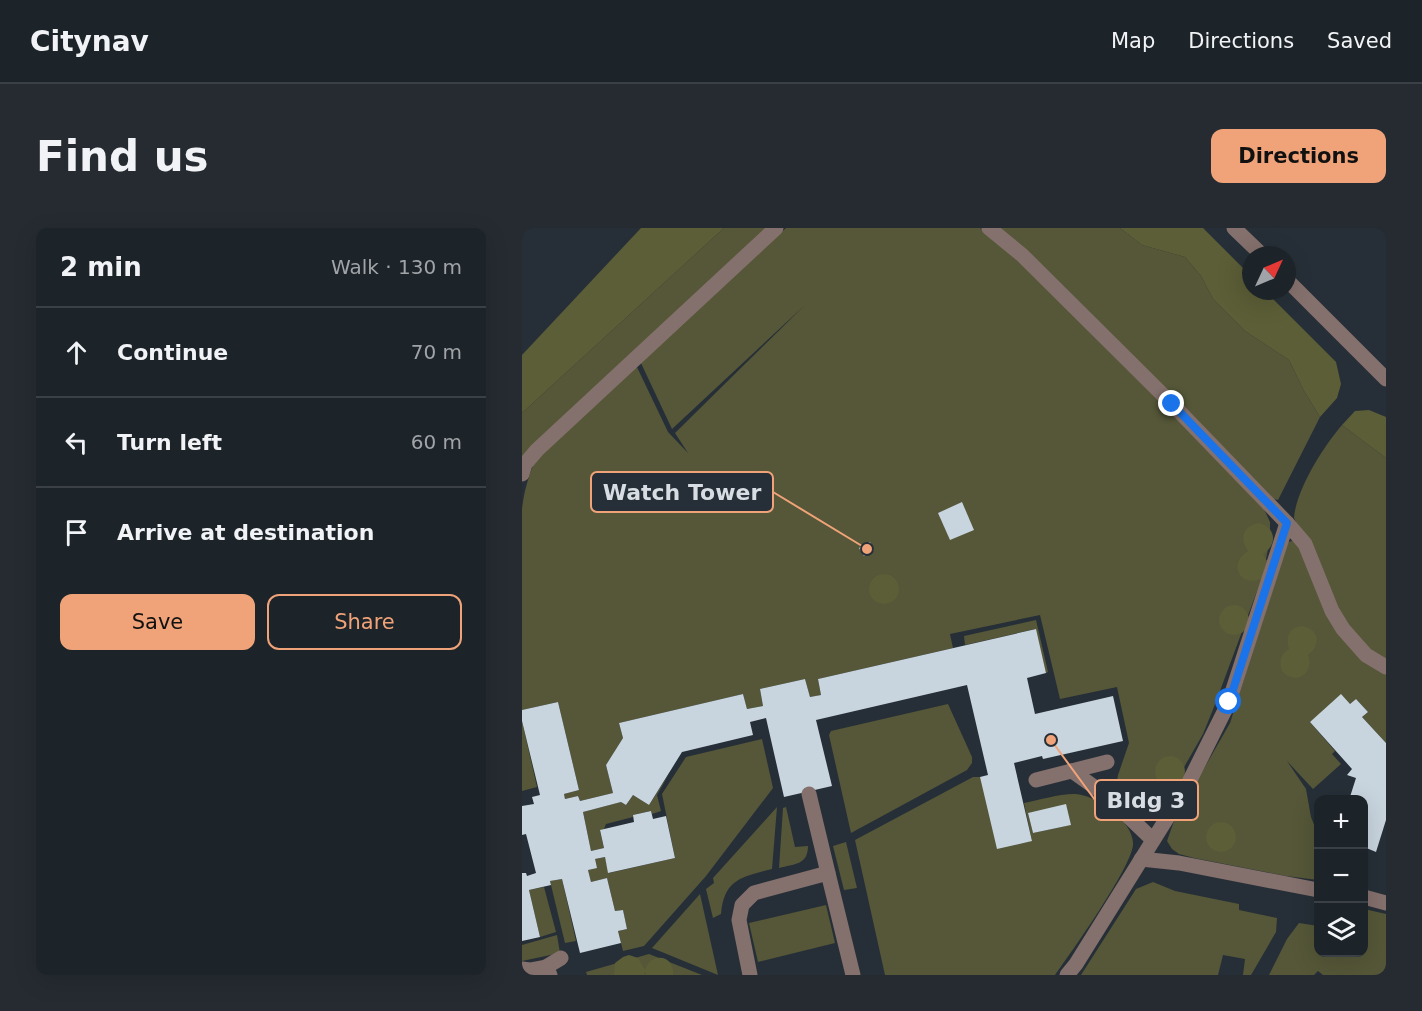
<!DOCTYPE html>
<meta charset="utf-8">
<style>
body{margin:0;font-family:"DejaVu Sans",sans-serif;background:#252b31;color:#f1f3f6}
.controls{position:absolute;right:18px;bottom:18px;display:grid;overflow:hidden;border-radius:12px;box-shadow:0 6px 24px #0002}
.controls button{width:54px;height:54px;display:grid;place-items:center;padding:0;border:0;border-bottom:2px solid #3a4046;background:#1c2329;color:#f1f3f6;font:30px sans-serif}
.compass{position:absolute;left:720px;top:18px;width:54px;height:54px;border-radius:50%;background:#1c2329;box-shadow:0 6px 24px #0002;rotate:46deg}
.stop{position:absolute;width:18px;height:18px;margin:-14px;border:4px solid #1a73e8;border-radius:50%;background:#fff}
.stop.end{background:#1a73e8;border-color:#fff;box-shadow:0 2px 6px #0008}
.list{margin:0;padding:0;list-style:none}
h2{display:flex;justify-content:space-between;align-items:center;height:78px;margin:0;padding:0 24px;font-size:26px}
h2 small{font-size:20px;font-weight:400;color:#a0a4a8}
.list li{display:grid;grid-template-columns:39px 1fr auto;gap:18px;align-items:center;box-sizing:border-box;height:90px;padding:0 24px;border-top:2px solid #3a4046}
.list b{display:block;font-size:22px;white-space:nowrap}
.list em{font-size:20px;font-style:normal;color:#a0a4a8}
.actions{display:flex;gap:12px;padding:18px 24px}
.actions a{flex:1;padding:14px 0;border:2px solid #f0a378;border-radius:12px;text-align:center;font-size:21px;color:#f0a378}
.actions .main{background:#f0a378;color:#111}
.icon{flex:none;width:33px;height:33px;fill:none;stroke:currentColor;stroke-width:2;stroke-linecap:round;stroke-linejoin:round}
.map{position:relative;flex:none;width:864px;height:747px;overflow:hidden;border-radius:12px}
header{display:flex;align-items:center;gap:36px;box-sizing:border-box;height:84px;padding:0 30px;background:#1c2329;border-bottom:2px solid #3a4046}
header strong{font-size:28px}
nav{display:flex;gap:33px;margin-inline-start:auto;font-size:21px}
.intro{display:flex;align-items:center;justify-content:space-between;box-sizing:border-box;height:144px;padding:0 36px}
h1{margin:0;font-size:42px}
.button{padding:15px 27px;border-radius:12px;background:#f0a378;color:#111;font-size:21px;font-weight:700}
main{display:flex;gap:36px;padding:0 36px}
aside{flex:1;background:#1c2329;border-radius:12px;box-shadow:0 6px 24px #0002}
.map>svg:first-child{display:block}
.green{fill:#555738;fill-rule:evenodd}
.forest{fill:#5c5e37}
.building{fill:#c8d4de}
.lines{fill:none;stroke-linecap:round;stroke-linejoin:round}
.minor{stroke:#84706c;stroke-width:15}
.route{stroke:#1a73e8;stroke-width:8}
.leader{fill:none;stroke:#f0a378;stroke-width:2}
.callout-dot{fill:#f0a378;stroke:#262f37;stroke-width:2}
.callout{fill:#262f37;stroke:#f0a378;stroke-width:2}
.callout-label{font-size:22px;text-anchor:middle;font-weight:bold;fill:#d7dde2}
</style>
<header>
<strong>Citynav</strong>
<nav><a>Map</a><a>Directions</a><a>Saved</a></nav>
</header>
<div class="intro"><h1>Find us</h1><a class="button">Directions</a></div>
<main>
<aside>
<h2>2 min<small>Walk · 130 m</small></h2>
<ul class="list">
<li><svg class="icon" aria-label="ahead" viewBox="0 0 24 24"><path d="M12 20V5M6 11l6-6 6 6"/></svg><div><b>Continue</b></div><em>70 m</em></li>
<li><svg class="icon" aria-label="left" viewBox="0 0 24 24"><path d="M17 20v-9H6M10 6l-5 5 5 5"/></svg><div><b>Turn left</b></div><em>60 m</em></li>
<li><svg class="icon" aria-label="arrive" viewBox="0 0 24 24"><path d="M6 21V4h12l-3 4 3 4H6"/></svg><div><b>Arrive at destination</b></div></li>
</ul>
<div class="actions"><a class="main">Save</a><a>Share</a></div>
</aside>
<div class="map">
<svg width="864" height="747" viewBox="0 0 864 747">
<rect width="100%" height="100%" fill="#262f37"/>
<g class="green">
<polygon points="202,0 247,0 0,234 0,185"/>
<path d="M264 0H458L468 6 493 26 741 279 748 294V310L741 347 692 479 681 506 641 576 631 586H619L599 571 595 564 594 559 596 547 607 515 595 459 538 471 518 387 428 406 431 420 296 451 299 467 288 469 283 451 238 461 241 478 225 481 221 466 97 495 101 510 84 537 91 565 58 573 56 568 43 571 42 566 57 562 36 474 0 482V281C2 264 6 249 13 233L114 137 146 204 166 225 153 205 283 77 150 201 118 133Z"/>
<polygon points="476,0 598,0 620,17 663,29 679,48 691,71 723,103 767,132 782,163 798,189 756,272 752,271"/>
<path d="M820 197 864 230V433L855 428 825 399 772 290C774 261 802 218 820 197Z"/>
<polygon points="770,313 774,314 804,374 864,442 864,515 840,489 846,484 834,471 828,476 788,494 813,523 810,526 819,536 791,561 765,533 784,561 789,589 796,607 796,652 764,648 672,630 657,626 650,621 645,613 652,593 708,495 766,314"/>
<polygon points="514,392 526,444 524,445 513,401 443,417 442,408"/>
<polygon points="426,476 450,529 450,535 445,542 329,605 307,507 309,503"/>
<polygon points="0,493 15,559 0,563"/>
<polygon points="240,511 251,560 184,648 122,718 101,723 96,703 105,701 101,682 93,683 85,650 69,654 66,642 73,631 83,629 87,645 153,630 140,566 164,529"/>
<polygon points="147,546 135,567 139,583 130,586 129,583 111,587 111,589 84,596 82,601 78,603 82,620 69,623 61,584 99,574 104,577 111,567 127,577"/>
<path d="M451 549H458L510 613 502 575C518 572 536 566 552 566 573 566 613 594 611 617 609 640 549 725 533 747H363L333 612ZM506 585 548 597 511 605Z"/>
<path d="M255 579 250 641C220 649 202 651 199 686L191 690 184 661 192 655 191 650Z"/>
<path d="M264 579 273 619 286 618C286 637 272 636 257 640L261 580Z"/>
<polygon points="324,614 335,660 322,662 311,618"/>
<polygon points="40,651 54,713 43,715 28,653"/>
<polygon points="631,654 653,663 717,676 717,682 755,690 754,704 729,747 721,747 723,731 701,727 696,747 559,747 614,661"/>
<polygon points="22,659 34,704 18,709 7,662"/>
<polygon points="178,666 196,747 130,720"/>
<polygon points="304,677 313,715 236,734 227,695"/>
<polygon points="842,681 864,686 864,747 801,747 796,743 792,747 747,747 765,711 777,695 796,698 796,724 842,724"/>
<polygon points="35,707 38,725 0,733 0,717"/>
<polygon points="127,726 180,747 65,747 64,744"/>
</g>
<g class="forest">
<polygon points="119,0 202,0 0,185 0,127"/>
<polygon points="598,0 681,0 729,48 729,63 743,63 814,134 819,156 815,170 798,189 782,163 767,132 723,103 691,71 679,48 663,29 620,17"/>
<polygon points="847,182 864,189 864,230 820,197 833,183"/>
<path d="M736 295C754 298 756 317 741 326L745 333 739 351C717 360 706 335 726 323 717 311 721 298 736 295Z"/>
<circle cx="362" cy="361" r="15"/>
<circle cx="712" cy="392" r="15"/>
<path d="M779 398C797 400 800 417 786 427 793 446 773 458 760 443 757 434 758 426 767 421 763 409 767 400 779 398Z"/>
<circle cx="648" cy="543" r="15"/>
<circle cx="699" cy="609" r="15"/>
<path d="M107 727 116 730 123 742C128 724 153 726 151 747H124L123 744 122 747H92L93 735 101 729Z"/>
</g>
<g class="building">
<polygon points="440,274 452,302 428,312 416,285"/>
<polygon points="348,314 352,322 342,328 337,320"/>
<polygon points="514,401 524,445 505,450 513,486 591,468 601,513 521,531 520,528 492,535 510,613 475,621 458,549 466,547 445,457 294,492 310,558 262,569 244,490 228,494 231,507 160,524 127,577 111,567 104,577 99,574 61,584 69,623 82,620 78,602 112,594 111,587 129,583 131,591 144,588 153,630 86,645 83,629 73,631 75,640 66,642 69,654 85,650 93,683 101,682 105,701 96,703 99,715 58,725 40,651 28,653 29,657 7,662 18,709 0,713 0,645 4,645 5,648 14,645 4,606 0,607 0,578 12,576 10,569 18,567 0,493 0,482 36,474 57,562 42,566 43,571 56,568 58,573 91,565 84,537 101,510 97,495 221,466 225,481 241,478 238,461 283,451 288,469 299,467 296,451"/>
<polygon points="819,466 828,476 834,471 846,484 840,489 864,515 864,592 854,624 842,619 842,572 827,572 834,550 825,547 830,541 788,494"/>
<polygon points="544,576 549,597 511,605 506,585"/>
</g>
<g class="lines">
<g class="minor">
<polyline points="467,0 500,27 650,176 765,295 783,316 810,383 821,401 844,427 864,439"/>
<polyline points="712,0 740,27"/>
<polyline points="765,52 864,151"/>
<polyline points="0,246 3,236 15,222 254,0"/>
<polyline points="550,543 585,568 631,612"/>
<polyline points="514,552 585,534"/>
<polyline points="287,566 306,645"/>
<polyline points="619,631 657,635 796,662"/>
<polyline points="842,669 864,675"/>
<polyline points="24,739 39,730"/>
<polyline points="0,741 8,742 24,739 28,747"/>
<polyline points="228,747 217,692 220,677 232,665 306,645 331,747"/>
<polyline points="545,747 554,736 665,558 707,474 765,295"/>
</g>
</g>
<g class="lines">
<polyline class="route" points="650,176 765,295 707,474"/>
</g>
<path class="leader" d="M345 321L251 264M529 512L573 572"/>
<g class="callout-dot">
<circle cx="345" cy="321" r="6"/>
<circle cx="529" cy="512" r="6"/>
</g>
<g class="callout">
<rect x="69" y="244" width="182" height="40" rx="6"/>
<rect x="573" y="552" width="103" height="40" rx="6"/>
</g>
<g class="callout-label">
<text x="160" y="272">Watch Tower</text>
<text x="624" y="580">Bldg 3</text>
</g>
</svg>
<div class="controls">
<button>+</button>
<button>−</button>
<button><svg class="icon" aria-label="layers" viewBox="0 0 24 24"><path d="M12 4l9 5-9 5-9-5zM3 14l9 5 9-5"/></svg></button>
</div>
<svg class="compass" viewBox="-18 -18 36 36"><path d="M0-13l5 13h-10z" fill="#e53935"/><path d="M0 13l5-13h-10z" fill="#a0a4a8"/></svg>
<div class="stop" style="left:707px;top:474px"></div>
<div class="stop end" style="left:650px;top:176px"></div>
</div>
</main>
